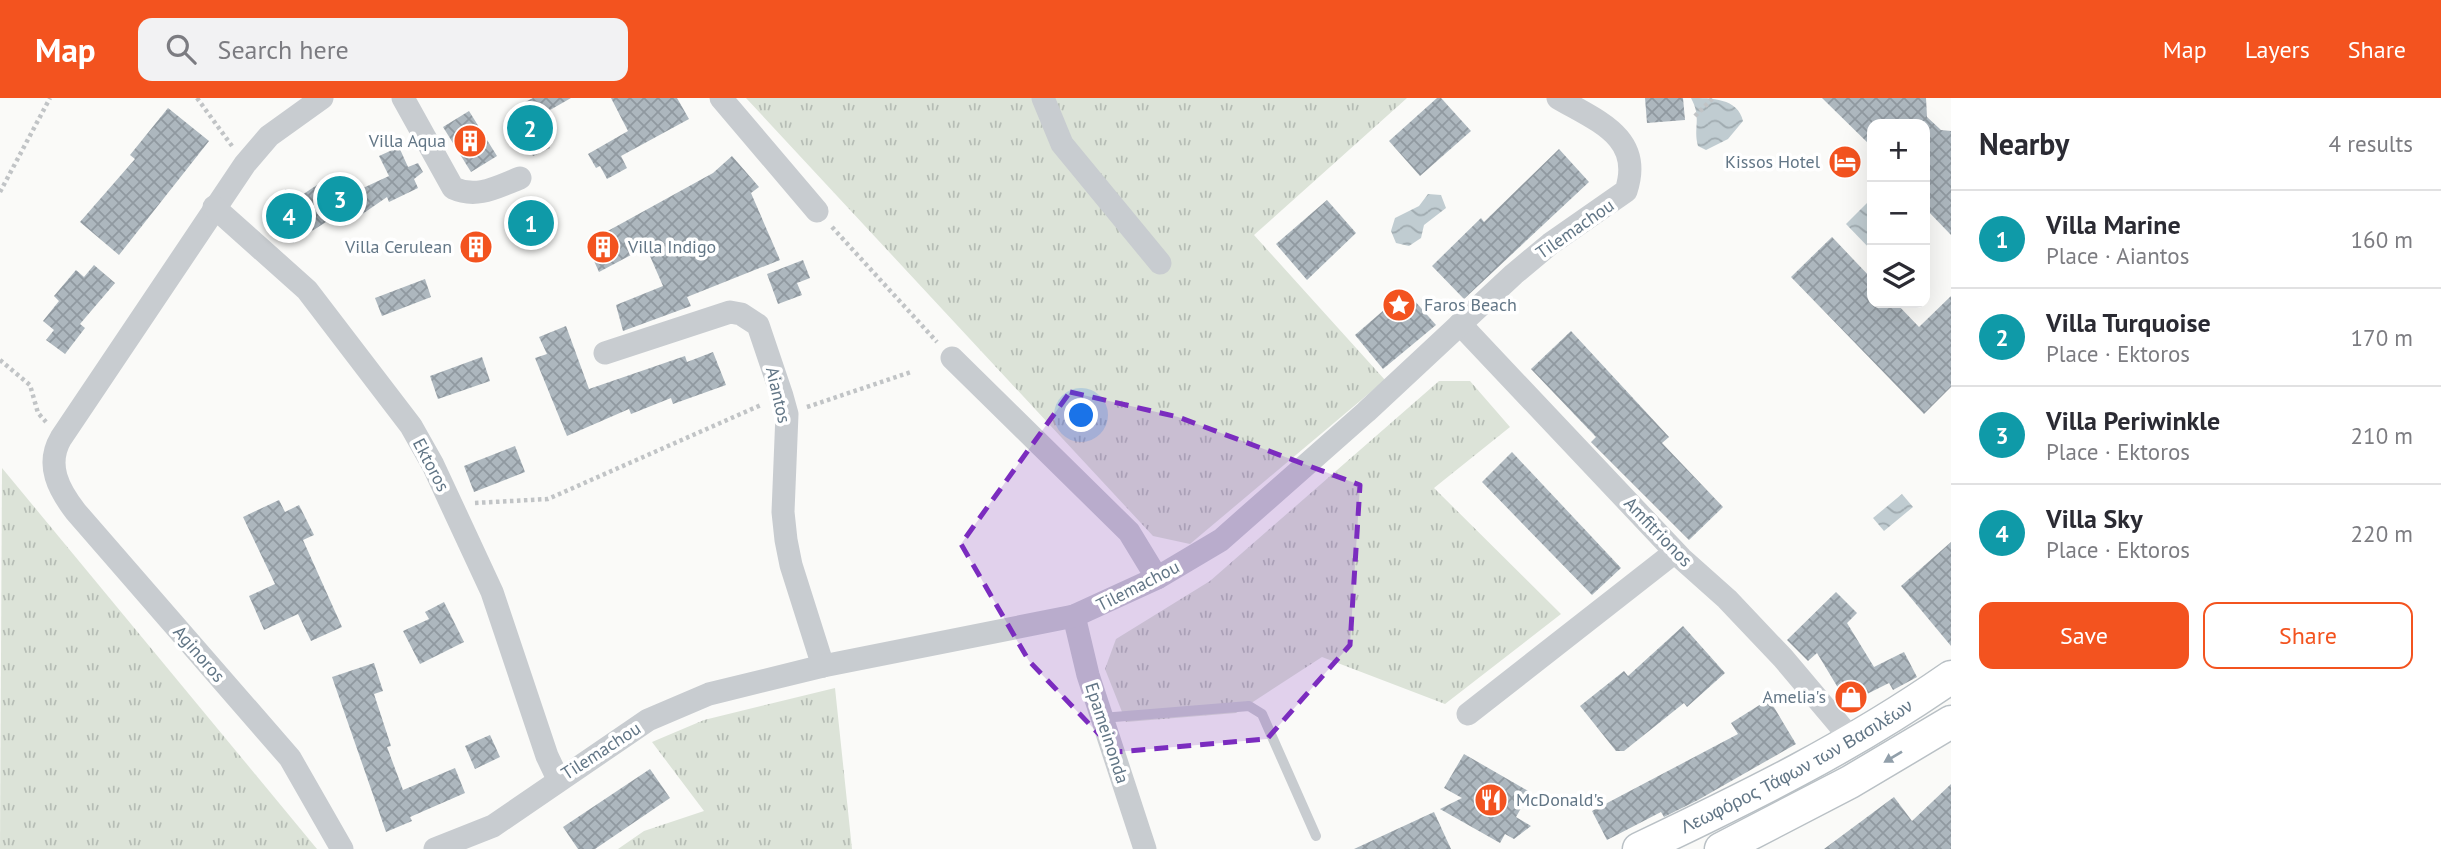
<!DOCTYPE html>
<meta charset="utf-8">
<style>
body{margin:0;font-family:"PT Sans",sans-serif;background:#f2f2f3;color:#2b2b33}
.controls{position:absolute;right:21px;top:21px;display:grid;overflow:hidden;border-radius:14px;box-shadow:0 7px 28px #0002}
.controls button{width:63px;height:63px;display:grid;place-items:center;padding:0;border:0;border-bottom:2px solid #e1e1e2;background:#fff;color:#2b2b33;font:35px sans-serif}
.you{position:absolute;left:1082px;top:318px;width:24px;height:24px;margin:-18px;border:5px solid #fff;border-radius:50%;background:#1a73e8;box-shadow:0 0 0 10px #1a73e833}
.badge{display:grid;place-items:center;width:46px;height:46px;border-radius:50%;background:#f3531f;color:#fff;font-size:23px;font-weight:700}
.pin{position:absolute;translate:-50% -50%;border:4px solid #fff;box-shadow:0 2px 7px #0006}
.list{margin:0;padding:0;list-style:none}
h2{display:flex;justify-content:space-between;align-items:center;height:91px;margin:0;padding:0 28px;font-size:30px}
h2 small{font-size:23px;font-weight:400;color:#7c7c81}
.list li{display:grid;grid-template-columns:46px 1fr auto;gap:21px;align-items:center;box-sizing:border-box;height:98px;padding:0 28px;border-top:2px solid #e1e1e2}
.list b{display:block;font-size:26px;white-space:nowrap}
.list p{margin:0;font-size:23px;white-space:nowrap;color:#7c7c81}
.list em{font-size:23px;font-style:normal;color:#7c7c81}
.actions{display:flex;gap:14px;padding:21px 28px}
.actions a{flex:1;padding:16px 0;border:2px solid #f3531f;border-radius:14px;text-align:center;font-size:24px;color:#f3531f}
.actions .main{background:#f3531f;color:#fff}
.icon{flex:none;width:38px;height:38px;fill:none;stroke:currentColor;stroke-width:2;stroke-linecap:round;stroke-linejoin:round}
.map{position:relative;flex:none;width:1951px;height:751px;overflow:hidden}
header{display:flex;align-items:center;gap:42px;box-sizing:border-box;height:98px;padding:0 35px;background:#f3531f;color:#fff}
header strong{font-size:33px}
nav{display:flex;gap:38px;margin-inline-start:auto;font-size:24px}
.search{width:490px;height:63px;background:#f2f2f3;display:flex;align-items:center;gap:18px;box-sizing:border-box;padding:0 24px;border-radius:14px;color:#7c7c81;font-size:26px}
main{display:flex}
aside{flex:1;background:#fff}
.map>svg:first-child{display:block}
.grass{fill:url(#grass-tufts)}
.water{fill:url(#water-waves)}
.building{fill:url(#building-cross-hatch)}
.lines{fill:none;stroke-linecap:round;stroke-linejoin:round}
.secondary-casing{stroke:#b9c0c5;stroke-width:35}
.path{stroke:#c1c4c6;stroke-width:4.5;stroke-dasharray:3.5 3.5;stroke-linecap:butt}
.lane{stroke:#c8ccd0;stroke-width:10}
.street{stroke:#c8ccd0;stroke-width:23}
.secondary{stroke:#fff;stroke-width:32}
.oneway{fill:#919faa}
.marked{fill:#7b2cbf;fill-opacity:0.2;stroke:#7b2cbf;stroke-width:5;stroke-dasharray:14 9;stroke-linejoin:round}
.labels{text-anchor:middle;stroke-width:7;stroke-linejoin:round;paint-order:stroke}
.poi-label{font-size:18px;fill:#627686;stroke:#fff;text-anchor:end}
.street-label{font-size:18px;fill:#627686;stroke:#fff}
</style>
<header>
<strong>Map</strong>
<div class="search"><svg class="icon" aria-label="search" viewBox="0 0 24 24"><circle cx="10" cy="10" r="6"/><path d="M15 15l6 6"/></svg>Search here</div>
<nav><a>Map</a><a>Layers</a><a>Share</a></nav>
</header>
<main>
<div class="map">
<svg width="1951" height="751" viewBox="0 0 1951 751">
<defs>
<pattern id="grass-tufts" width="24" height="20" patternUnits="userSpaceOnUse" patternTransform="scale(1.75)"><rect width="24" height="20" fill="#dce3d8"/><path d="M3 7l-1-3M5 7V3M7 7l1-3M15 17l-1-3M17 17v-4M19 17l1-3" fill="none" stroke="#b6bdb5"/></pattern>
<pattern id="water-waves" width="16" height="10" patternUnits="userSpaceOnUse" patternTransform="scale(1.75)"><rect width="16" height="10" fill="#c0ccd1"/><path d="M0 5q4-4 8 0t8 0" fill="none" stroke="#9faaaf"/></pattern>
<pattern id="building-cross-hatch" width="8" height="8" patternUnits="userSpaceOnUse" patternTransform="scale(1.75)"><rect width="8" height="8" fill="#adb7be"/><path d="M0 0l8 8M0 8l8-8" fill="none" stroke="#9099a0"/></pattern>
</defs>
<rect width="100%" height="100%" fill="#fafaf8"/>
<g class="grass">
<polygon points="746,0 1407,0 1254,137 1385,282 1190,446 1153,438"/>
<polygon points="1439,283 1470,283 1510,329 1434,390 1561,516 1445,606 1322,559 1236,615 1126,624 1105,571 1116,541 1210,483"/>
<polygon points="2,370 317,751 0,751"/>
<polygon points="835,590 852,751 618,751 644,733 704,713 652,644 704,622"/>
</g>
<g class="water">
<path d="M1691 0C1711 0 1738 0 1743 23L1728 41 1706 52 1698 48C1693 29 1702 20 1691 0Z"/>
<polygon points="1428,96 1441,97 1446,110 1424,127 1421,140 1409,148 1396,145 1391,133 1395,120 1419,108"/>
<polygon points="1872,100 1872,153 1846,126"/>
<polygon points="1902,396 1913,409 1884,433 1873,420"/>
</g>
<g class="building">
<polygon points="533,0 571,0 536,20 550,50 533,58 511,11"/>
<polygon points="611,0 677,0 689,21 621,58 627,70 607,81 600,68 596,70 588,56 628,33"/>
<polygon points="1437,0 1441,0 1471,33 1420,78 1389,43"/>
<polygon points="1645,0 1683,0 1685,22 1647,25"/>
<polygon points="1822,0 1926,0 1927,19 1941,32 1951,33 1951,137 1925,110 1925,26 1872,26 1872,49"/>
<polygon points="168,10 209,43 119,157 80,124 135,61 130,57"/>
<polygon points="469,13 497,58 471,74 443,29"/>
<polygon points="399,49 408,69 418,65 423,74 414,81 418,90 389,104 387,99 345,128 337,117 293,145 267,103 286,91 293,103 335,75 350,96 389,78 379,58"/>
<polygon points="1559,51 1589,84 1464,201 1432,168 1481,120 1484,124"/>
<polygon points="732,58 759,89 751,95 780,162 687,199 691,208 623,233 616,207 663,188 646,149 599,174 586,145 713,75"/>
<polygon points="1327,102 1356,135 1307,182 1276,146"/>
<polygon points="1832,139 1872,181 1872,205 1896,205 1919,229 1951,198 1951,289 1924,316 1791,179"/>
<polygon points="803,162 810,180 797,185 802,197 778,206 767,176"/>
<polygon points="94,167 115,185 80,226 85,230 65,256 46,242 54,232 43,223 59,203 54,198 76,172 84,179"/>
<polygon points="425,181 431,199 382,218 375,200"/>
<polygon points="1406,193 1436,227 1383,271 1355,237"/>
<polygon points="566,228 589,291 685,258 687,264 713,254 726,287 673,306 671,300 631,316 629,311 567,338 535,260 547,256 539,239"/>
<polygon points="1571,233 1669,339 1662,345 1723,409 1689,442 1591,344 1596,339 1531,271"/>
<polygon points="482,259 490,283 438,301 430,278"/>
<polygon points="515,348 525,374 474,394 464,368"/>
<polygon points="1512,354 1621,470 1592,497 1482,384"/>
<polygon points="279,402 285,414 299,407 314,437 303,442 342,529 311,543 298,516 264,532 249,498 275,486 243,419"/>
<polygon points="1951,444 1951,548 1901,488"/>
<polygon points="1836,494 1857,515 1847,525 1874,569 1904,554 1917,579 1893,592 1889,585 1853,603 1846,603 1817,555 1808,563 1787,542"/>
<polygon points="444,504 464,544 420,566 403,533 429,521 425,514"/>
<polygon points="1683,528 1725,575 1687,609 1684,605 1624,653 1616,653 1580,608 1624,573 1628,578"/>
<polygon points="374,565 383,593 374,596 391,648 387,649 403,692 455,670 465,695 410,719 412,723 386,734 332,579"/>
<polygon points="1769,601 1796,646 1698,702 1664,719 1661,714 1607,742 1592,713 1738,636 1731,625"/>
<polygon points="490,637 500,659 475,671 465,648"/>
<polygon points="1464,656 1530,694 1516,719 1531,728 1514,741 1505,736 1500,745 1440,711 1462,700 1444,690"/>
<polygon points="650,671 670,700 595,751 578,751 563,729"/>
<polygon points="1951,686 1951,751 1824,751 1894,699 1912,723"/>
<polygon points="1434,714 1451,751 1354,751"/>
</g>
<g class="lines">
<defs>
<g id="secondary">
<path id="s1" d="M1639 751C1750 698 1849 650 1951 579"/>
<polyline points="1721,751 1850,684 1951,624"/>
</g>
</defs>
<use href="#secondary" class="secondary-casing"/>
<g class="path">
<polyline points="197,0 232,48"/>
<polyline points="1695,18 1713,0"/>
<polyline points="0,94 50,0"/>
<polyline points="832,129 937,244"/>
<polyline points="0,262 30,287 38,315 46,324"/>
<polyline points="807,309 911,274"/>
<polyline points="475,405 548,401 761,307"/>
</g>
<polyline class="lane" points="1102,620 1249,608 1262,616 1316,738"/>
<g class="street">
<path d="M322 0 269 38 245 66 61 340C45 367 59 392 76 414L290 660 342 751"/>
<path d="M403 0 453 90C477 101 497 89 520 80"/>
<polyline points="721,0 817,113"/>
<polyline points="1043,0 1062,46 1160,165"/>
<polyline points="214,109 307,192 411,328 433,367 492,494 547,658 558,681"/>
<polyline points="1460,226 1681,460 1727,501 1783,560 1853,643"/>
<polyline points="605,255 730,214 741,216 758,227 782,298 787,316 783,414 786,442 791,467 823,568"/>
<polyline points="952,260 1129,434 1157,480"/>
<polyline points="1074,518 1088,577 1145,751"/>
<polyline points="1468,616 1675,454"/>
<path d="M435 751 493 728 648 622 709 596 823 568 1074 518 1157 480 1221 442 1366 314 1514 176 1550 146 1626 93C1644 39 1597 23 1558 0"/>
</g>
<use href="#secondary" class="secondary"/>
</g>
<defs><path id="oneway-solid" d="M-6-.8H1V-3.2L6.5 0L1 3.2V.8H-6Z" transform="scale(1.75)"/></defs>
<use class="oneway" href="#oneway-solid" transform="translate(1893 659) rotate(149)"/>
<path class="marked" d="M1070 294 1178 319 1360 387 1350 547 1267 641 1116 654 1029 563 961 446Z"/>
<defs>
<symbol id="building-disc" viewBox="-11 -11 22 22"><circle r="9.5" fill="#f3531f" stroke="#fff"/><path d="M-4-6H4V6H1V3H-1V6H-4ZM-2.5-4.3h1.7v1.8h-1.7ZM.8-4.3h1.7v1.8H.8ZM-2.5-1h1.7V.8h-1.7ZM.8-1h1.7V.8H.8Z" fill="#fff"/></symbol>
<symbol id="hotel-disc" viewBox="-11 -11 22 22"><circle r="9.5" fill="#f3531f" stroke="#fff"/><path d="M-6-4.5h1.5V1H6V5H4.5V3h-9V5H-6ZM-4 0a1.8 1.8 0 1 1 3.6 0ZM.5 0V-2.5h3Q6-2.5 6 0Z" fill="#fff"/></symbol>
<symbol id="sight-disc" viewBox="-11 -11 22 22"><circle r="9.5" fill="#f3531f" stroke="#fff"/><path d="M0-6L1.8-2.2L6-1.7L2.9 1.2L3.7 5.4L0 3.3L-3.7 5.4L-2.9 1.2L-6-1.7L-1.8-2.2Z" fill="#fff"/></symbol>
<symbol id="shop-disc" viewBox="-11 -11 22 22"><circle r="9.5" fill="#f3531f" stroke="#fff"/><path d="M-5-2.5h2.3a2.7 3.5 0 0 1 5.4 0H5L5.5 6h-11ZM-1.5-2.5h3a1.5 2.3 0 0 0-3 0Z" fill="#fff"/></symbol>
<symbol id="restaurant-disc" viewBox="-11 -11 22 22"><circle r="9.5" fill="#f3531f" stroke="#fff"/><path d="M-5-6h1v4h1v-4h1v4h1v-4h1v5L-1.5 .5V6h-2V.5L-5-1ZM5-6V6H3V1.5H1.5Q1.5-4 5-6Z" fill="#fff"/></symbol>
</defs>
<g fill-rule="evenodd">
<use href="#building-disc" x="451" y="24" width="38" height="38"/>
<use href="#hotel-disc" x="1826" y="45" width="38" height="38"/>
<use href="#building-disc" x="457" y="130" width="38" height="38"/>
<use href="#building-disc" x="584" y="130" width="38" height="38"/>
<use href="#sight-disc" x="1380" y="188" width="38" height="38"/>
<use href="#shop-disc" x="1832" y="580" width="38" height="38"/>
<use href="#restaurant-disc" x="1472" y="683" width="38" height="38"/>
</g>
<g class="labels">
<g class="poi-label">
<text x="446" y="49">Villa Aqua</text>
<text x="1820" y="70">Kissos Hotel</text>
<text x="452" y="155">Villa Cerulean</text>
<text x="628" y="155" text-anchor="start">Villa Indigo</text>
<text x="1424" y="213" text-anchor="start">Faros Beach</text>
<text x="1826" y="605">Amelia's</text>
<text x="1516" y="708" text-anchor="start">McDonald's</text>
</g>
<g class="street-label">
<text transform="translate(1575 131) rotate(-35)" y="6">Tilemachou</text>
<text transform="translate(778 297) rotate(77)" y="6">Aiantos</text>
<text transform="translate(431 367) rotate(62)" y="6">Ektoros</text>
<text transform="translate(1658 434) rotate(46)" y="6">Amfitrionos</text>
<text transform="translate(1138 488) rotate(-27)" y="6">Tilemachou</text>
<text transform="translate(199 556) rotate(49)" y="6">Aginoros</text>
<text transform="translate(1107 635) rotate(72)" y="6">Epameinonda</text>
<text transform="translate(601 653) rotate(-33)" y="6">Tilemachou</text>
<text dy="6" stroke="none"><textPath href="#s1" startOffset="178">Λεωφόρος Τάφων των Βασιλέων</textPath></text>
</g>
</g>
</svg>
<div class="controls">
<button>+</button>
<button>−</button>
<button><svg class="icon" aria-label="layers" viewBox="0 0 24 24"><path d="M12 4l9 5-9 5-9-5zM3 14l9 5 9-5"/></svg></button>
</div>
<div class="you"></div>
<div class="pin badge" style="left:531px;top:125px;background:#0f9aa8">1</div>
<div class="pin badge" style="left:530px;top:30px;background:#0f9aa8">2</div>
<div class="pin badge" style="left:340px;top:101px;background:#0f9aa8">3</div>
<div class="pin badge" style="left:289px;top:118px;background:#0f9aa8">4</div>
</div>
<aside>
<h2>Nearby<small>4 results</small></h2>
<ul class="list">
<li><span class="badge" style="background:#0f9aa8">1</span><div><b>Villa Marine</b><p>Place · Aiantos</p></div><em>160 m</em></li>
<li><span class="badge" style="background:#0f9aa8">2</span><div><b>Villa Turquoise</b><p>Place · Ektoros</p></div><em>170 m</em></li>
<li><span class="badge" style="background:#0f9aa8">3</span><div><b>Villa Periwinkle</b><p>Place · Ektoros</p></div><em>210 m</em></li>
<li><span class="badge" style="background:#0f9aa8">4</span><div><b>Villa Sky</b><p>Place · Ektoros</p></div><em>220 m</em></li>
</ul>
<div class="actions"><a class="main">Save</a><a>Share</a></div>
</aside>
</main>
